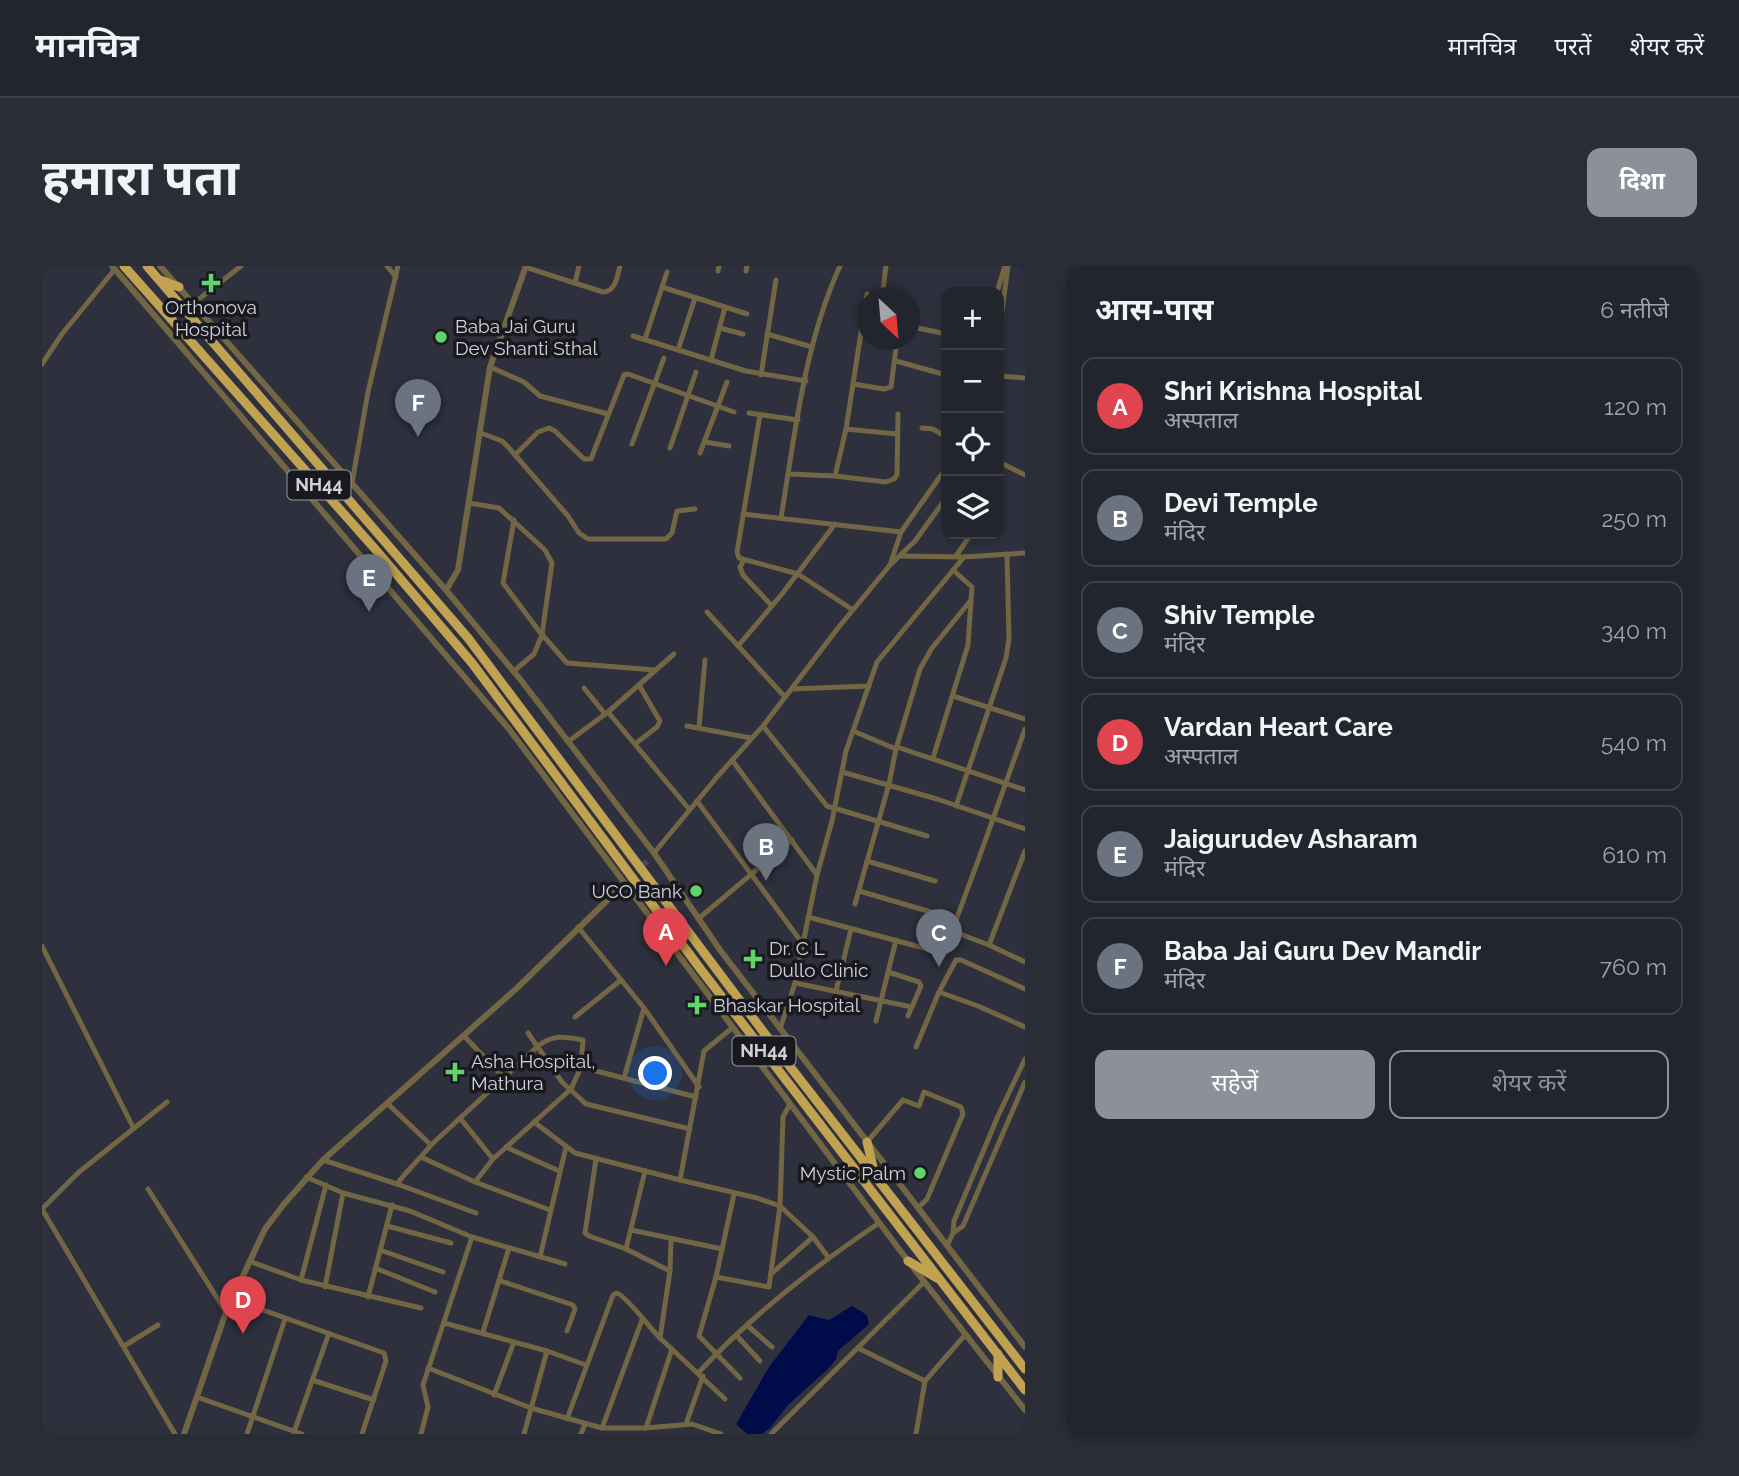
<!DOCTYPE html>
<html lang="hi">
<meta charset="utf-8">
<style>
body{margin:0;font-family:Raleway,"Noto Sans Devanagari",sans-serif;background:#2a2c36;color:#f1f3f6}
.controls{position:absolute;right:21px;top:21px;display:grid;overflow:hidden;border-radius:14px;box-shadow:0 4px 10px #0003}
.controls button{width:63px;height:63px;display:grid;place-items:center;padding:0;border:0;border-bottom:2px solid #3f414a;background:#22242e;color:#f1f3f6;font:35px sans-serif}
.compass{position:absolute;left:815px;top:21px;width:63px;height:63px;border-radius:50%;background:#22242e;box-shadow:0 4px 10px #0003;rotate:154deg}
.you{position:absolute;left:614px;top:808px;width:24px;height:24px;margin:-18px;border:5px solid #fff;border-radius:50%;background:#1a73e8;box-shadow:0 0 0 10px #1a73e833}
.badge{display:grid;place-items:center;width:46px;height:46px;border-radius:50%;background:#8c9099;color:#fff;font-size:23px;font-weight:700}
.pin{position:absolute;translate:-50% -58px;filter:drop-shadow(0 2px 4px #0008)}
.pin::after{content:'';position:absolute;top:37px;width:24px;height:21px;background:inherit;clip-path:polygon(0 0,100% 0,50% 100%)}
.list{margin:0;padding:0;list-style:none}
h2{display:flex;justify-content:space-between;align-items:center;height:91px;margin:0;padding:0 28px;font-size:30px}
h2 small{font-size:23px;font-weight:400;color:#a2a4aa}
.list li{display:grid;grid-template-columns:46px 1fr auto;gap:21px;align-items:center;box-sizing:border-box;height:98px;margin:0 14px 14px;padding:0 14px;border:2px solid #3f414a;border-radius:14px}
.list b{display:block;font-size:26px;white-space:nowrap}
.list p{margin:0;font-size:23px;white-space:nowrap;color:#a2a4aa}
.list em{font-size:23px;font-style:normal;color:#a2a4aa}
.actions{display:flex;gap:14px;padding:21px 28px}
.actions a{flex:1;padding:16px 0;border:2px solid #8c9099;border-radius:14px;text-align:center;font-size:24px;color:#8c9099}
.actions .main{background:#8c9099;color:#fff}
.icon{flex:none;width:38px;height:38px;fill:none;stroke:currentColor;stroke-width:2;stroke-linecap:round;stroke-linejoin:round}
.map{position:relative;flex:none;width:983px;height:1168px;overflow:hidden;border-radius:14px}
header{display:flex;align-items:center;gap:42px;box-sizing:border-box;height:98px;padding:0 35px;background:#22242e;border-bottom:2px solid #3f414a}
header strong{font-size:33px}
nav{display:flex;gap:38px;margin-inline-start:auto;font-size:24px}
.intro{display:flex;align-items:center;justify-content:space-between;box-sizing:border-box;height:168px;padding:0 42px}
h1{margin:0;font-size:49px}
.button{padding:18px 32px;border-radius:14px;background:#8c9099;color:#fff;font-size:24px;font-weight:700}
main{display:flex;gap:42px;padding:0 42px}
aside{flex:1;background:#22242e;border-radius:14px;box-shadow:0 4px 10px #0003}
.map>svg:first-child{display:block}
.water{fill:#000b4a}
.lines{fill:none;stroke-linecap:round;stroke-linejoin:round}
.tertiary-tunnel{stroke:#464854;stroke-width:6;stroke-dasharray:6 3;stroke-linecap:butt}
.minor{stroke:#726644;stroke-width:5}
.tertiary{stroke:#726644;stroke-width:6}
.trunk{stroke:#c0a250;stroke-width:9}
.poi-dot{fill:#60d56b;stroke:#18181e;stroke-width:2.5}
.labels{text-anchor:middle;stroke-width:7;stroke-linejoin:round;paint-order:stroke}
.shield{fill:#18181e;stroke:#999aa1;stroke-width:2}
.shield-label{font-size:18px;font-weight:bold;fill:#d0d1d9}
.poi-label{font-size:19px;fill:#d0d1d9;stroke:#18181e;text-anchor:start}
</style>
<header>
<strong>मानचित्र</strong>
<nav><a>मानचित्र</a><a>परतें</a><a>शेयर करें</a></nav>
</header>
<div class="intro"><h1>हमारा पता</h1><a class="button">दिशा</a></div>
<main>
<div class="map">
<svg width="983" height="1168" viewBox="0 0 983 1168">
<rect width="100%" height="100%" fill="#2e303d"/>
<polygon class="water" points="810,1040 825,1049 827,1058 796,1085 794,1093 788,1101 746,1139 728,1162 720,1168 705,1168 694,1158 727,1101 767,1049 787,1054"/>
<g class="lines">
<polyline class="tertiary-tunnel" points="588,612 606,594"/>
<g class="minor">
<polyline points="345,0 354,11"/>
<path d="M483 1 561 26C574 25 575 11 578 0"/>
<polyline points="676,5 677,0"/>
<polyline points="704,5 705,0"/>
<polyline points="533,17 537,0"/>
<polyline points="620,21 705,48"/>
<polyline points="841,24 844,0"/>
<polyline points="955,26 963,0"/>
<polyline points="152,37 199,0"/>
<polyline points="678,62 701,68"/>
<polyline points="876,62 904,68"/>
<polyline points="725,68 770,81"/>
<polyline points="957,68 966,0"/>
<polyline points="591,70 704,105 764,115"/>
<polyline points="603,73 625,6"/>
<polyline points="636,84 653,32"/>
<polyline points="669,94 683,41"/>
<polyline points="854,95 904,109"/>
<polyline points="0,98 20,68 73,3"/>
<polyline points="448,101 482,116 498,130 566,148"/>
<polyline points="719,109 734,14"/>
<polyline points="957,110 983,112"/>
<polyline points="811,118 842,123 849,121 855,74"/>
<polyline points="707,147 756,154"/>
<polyline points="718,149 695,286 697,292 756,308 811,344"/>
<polyline points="880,162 891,163 904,171"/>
<polyline points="804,163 825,28"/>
<polyline points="439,167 460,175 467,182 526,250 537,267 546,273 624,273 630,267 635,245 653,243"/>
<polyline points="663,176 687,180"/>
<polyline points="590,178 622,92"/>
<polyline points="628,182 654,106"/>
<polyline points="658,187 685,116"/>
<polyline points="473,189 496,166 507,162 513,165 542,193 549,193 582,109 586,108 692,146"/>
<polyline points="957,196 983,209"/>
<polyline points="747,208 793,210 804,163 855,168"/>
<polyline points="793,210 844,216 852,213 855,209 856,148"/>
<polyline points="310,217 326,126 356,0"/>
<polyline points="427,237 457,242 503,284 510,297 500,369 492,388 472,405"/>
<polyline points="701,248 859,266"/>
<path d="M739 252C753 168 762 79 798 0"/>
<polyline points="472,254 461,317 497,365 525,397 613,404"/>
<polyline points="860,290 922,291 983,287"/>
<polyline points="914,290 929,268"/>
<polyline points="702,294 698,301 701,309 730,340"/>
<polyline points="848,299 859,266 904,202"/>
<polyline points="665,346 743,431"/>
<polyline points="696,380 740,328 793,258"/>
<polyline points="542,422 563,448"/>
<polyline points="750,423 827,420"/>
<polyline points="911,430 983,453"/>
<polyline points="566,446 647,543"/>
<polyline points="645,460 709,472"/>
<polyline points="721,460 785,540 885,570"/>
<polyline points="657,461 663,394"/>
<polyline points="811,465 854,483"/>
<polyline points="527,475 566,446 632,388"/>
<polyline points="593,478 615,461 618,455 597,419"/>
<polyline points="855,481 983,524"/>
<polyline points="891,492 926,379 930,321 911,304"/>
<polyline points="690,494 775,609"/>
<polyline points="800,506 895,533 983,563"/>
<polyline points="655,535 761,678"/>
<polyline points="914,540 964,392 967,373 965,288"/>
<polyline points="612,587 675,511 721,460 796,362 848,299 873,275 904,232"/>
<polyline points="825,595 893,615"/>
<polyline points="817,625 896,648"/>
<polyline points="813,638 847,518 854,483 878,403 890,382 929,334"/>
<polyline points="766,651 893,685 900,684 910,665 937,592 983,463"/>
<polyline points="656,653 750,574"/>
<polyline points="536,661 602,742 657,821"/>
<polyline points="910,665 947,679 983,696"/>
<polyline points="947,679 983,585"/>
<polyline points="0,680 91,861"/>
<polyline points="846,706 877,716 879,720 866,750"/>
<polyline points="753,717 870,741"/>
<polyline points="794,725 809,663"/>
<polyline points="897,726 936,740 983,761"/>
<polyline points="533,751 579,714"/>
<polyline points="834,755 854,674"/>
<polyline points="738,763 753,717 775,609 790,555 804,485 835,396 922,291"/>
<polyline points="486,767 520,816 544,838 648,863"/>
<polyline points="422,770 462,812"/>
<polyline points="874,781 897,726 914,694 919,694 983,723"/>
<polyline points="539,801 654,831"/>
<polyline points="582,812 602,742"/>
<polyline points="345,837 389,879"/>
<polyline points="492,856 533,887 638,914 662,785 690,762"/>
<polyline points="825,876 861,834 877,840 882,826 919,841 921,848 885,933 876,942"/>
<polyline points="464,881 517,905"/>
<polyline points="381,892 433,916 451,893"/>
<polyline points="554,893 543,967 547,970 584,983 628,1005"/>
<polyline points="281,894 355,918 434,947"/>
<polyline points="264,911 301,927 368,945 430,971"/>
<polyline points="638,914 715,932 738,940 771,971 786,991"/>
<polyline points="433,916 508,944"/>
<path d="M355 918C366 903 378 893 389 879L496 780C511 768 522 771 541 774L539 801 529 823 451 893 418 852"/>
<polyline points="106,923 184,1046"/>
<polyline points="692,928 674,1011 657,1070 698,1112"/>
<polyline points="0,943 133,1168"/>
<polyline points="0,943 37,906 125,836"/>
<polyline points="345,960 409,977"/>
<polyline points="589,964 680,983"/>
<polyline points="911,967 921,960 983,816"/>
<polyline points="905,980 911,967 912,955 956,850 983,793"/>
<polyline points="584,983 603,905"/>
<polyline points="338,984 401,1006"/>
<polyline points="498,991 524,881"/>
<polyline points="207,995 259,1014 379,1042"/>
<polyline points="333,1002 393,1026"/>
<polyline points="729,1008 771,971"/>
<polyline points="674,1011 727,1021 738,940 741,851 748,838"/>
<polyline points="259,1014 284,919"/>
<polyline points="459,1015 531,1039 533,1043 525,1065"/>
<polyline points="283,1021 301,927"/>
<polyline points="326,1031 350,939"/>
<polyline points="190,1033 342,1087 344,1095 320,1168"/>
<polyline points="402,1057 505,1085 544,1099"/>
<polyline points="706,1060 730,1081"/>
<polyline points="441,1066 467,982"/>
<polyline points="695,1070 718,1095"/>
<polyline points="618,1072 683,1133"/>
<polyline points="82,1080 116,1059"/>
<polyline points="816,1082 883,1115"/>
<polyline points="386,1102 489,1142 560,1162 604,1162 650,1158 679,1168"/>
<path d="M657 1106C710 1049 773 1000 837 957"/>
<polyline points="270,1114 332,1134"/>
<polyline points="452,1129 472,1076"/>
<polyline points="155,1131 260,1168"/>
<path d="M525 1153 571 1029 575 1027C584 1030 609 1063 618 1072L628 1005 629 973"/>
<polyline points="644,1158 661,1110"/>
<polyline points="560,1162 600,1054"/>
<polyline points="604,1162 630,1083"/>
<polyline points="252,1166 287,1067"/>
<polyline points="205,1168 243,1053"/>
<polyline points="379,1168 386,1141 381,1119 430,971 523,998"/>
<polyline points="482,1168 505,1085"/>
<polyline points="539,1168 543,1158"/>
<polyline points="729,1168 882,1016"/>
<polyline points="874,1168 883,1115 923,1069"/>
</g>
<g class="tertiary">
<polyline points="70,0 467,463 866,995 983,1144"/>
<polyline points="118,0 404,324 478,413 612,587 678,684 983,1081"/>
<polyline points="404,324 416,304 448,101 484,0"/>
<polyline points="142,1168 184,1046 223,963 242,938 281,894 474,723 583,617"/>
</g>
<g class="trunk">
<polyline points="82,0 333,283 430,397 660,705 983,1124"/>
<polyline points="105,0 426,372 732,780 983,1103"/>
<polyline points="118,14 137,21"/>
<polyline points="825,876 832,905"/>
<polyline points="866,995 895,1012"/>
<polyline points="956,1111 956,1088"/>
</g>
</g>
<g class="poi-dot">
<path d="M165.5 6.5h7v7h7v7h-7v7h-7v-7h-7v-7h7z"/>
<circle cx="399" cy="71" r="7"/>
<circle cx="654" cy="625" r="7"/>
<path d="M707.5 682.5h7v7h7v7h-7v7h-7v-7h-7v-7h7z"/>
<path d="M651.5 728.5h7v7h7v7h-7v7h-7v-7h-7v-7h7z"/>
<path d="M409.5 795.5h7v7h7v7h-7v7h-7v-7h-7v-7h7z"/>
<circle cx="878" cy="907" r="7"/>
</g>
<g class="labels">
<g class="shield">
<rect x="245.5" y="204.5" width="63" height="29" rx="5"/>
<rect x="690.5" y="770.5" width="63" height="29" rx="5"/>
</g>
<g class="shield-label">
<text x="277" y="225">NH44</text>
<text x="722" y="791">NH44</text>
</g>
<g class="poi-label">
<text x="169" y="48" text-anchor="middle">Orthonova<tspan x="169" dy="22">Hospital</tspan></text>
<text x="413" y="67">Baba Jai Guru<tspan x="413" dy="22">Dev Shanti Sthal</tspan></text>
<text x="640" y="632" text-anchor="end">UCO Bank</text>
<text x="727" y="689">Dr. C L<tspan x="727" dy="22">Dullo Clinic</tspan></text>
<text x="671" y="746">Bhaskar Hospital</text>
<text x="429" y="802">Asha Hospital,<tspan x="429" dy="22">Mathura</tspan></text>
<text x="864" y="914" text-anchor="end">Mystic Palm</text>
</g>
</g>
</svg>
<div class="controls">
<button>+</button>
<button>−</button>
<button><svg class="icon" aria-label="locate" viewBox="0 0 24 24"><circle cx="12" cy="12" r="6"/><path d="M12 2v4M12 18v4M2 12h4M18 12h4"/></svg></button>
<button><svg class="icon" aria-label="layers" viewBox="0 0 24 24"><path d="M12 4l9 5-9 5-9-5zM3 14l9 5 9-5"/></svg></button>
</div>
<svg class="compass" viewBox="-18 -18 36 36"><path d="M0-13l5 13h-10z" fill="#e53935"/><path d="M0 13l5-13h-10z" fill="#a2a4aa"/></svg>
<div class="you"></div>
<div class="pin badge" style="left:624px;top:700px;background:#e0444e">A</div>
<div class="pin badge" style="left:724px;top:615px;background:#6b7280">B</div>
<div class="pin badge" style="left:897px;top:701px;background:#6b7280">C</div>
<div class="pin badge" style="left:201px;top:1068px;background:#e0444e">D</div>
<div class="pin badge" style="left:327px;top:346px;background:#6b7280">E</div>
<div class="pin badge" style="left:376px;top:171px;background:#6b7280">F</div>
</div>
<aside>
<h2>आस-पास<small>6 नतीजे</small></h2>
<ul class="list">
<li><span class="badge" style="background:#e0444e">A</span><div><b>Shri Krishna Hospital</b><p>अस्पताल</p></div><em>120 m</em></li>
<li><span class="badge" style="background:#6b7280">B</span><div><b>Devi Temple</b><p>मंदिर</p></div><em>250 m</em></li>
<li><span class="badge" style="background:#6b7280">C</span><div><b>Shiv Temple</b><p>मंदिर</p></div><em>340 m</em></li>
<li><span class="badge" style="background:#e0444e">D</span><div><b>Vardan Heart Care</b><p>अस्पताल</p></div><em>540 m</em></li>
<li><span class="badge" style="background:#6b7280">E</span><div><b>Jaigurudev Asharam</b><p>मंदिर</p></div><em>610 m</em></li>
<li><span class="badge" style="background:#6b7280">F</span><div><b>Baba Jai Guru Dev Mandir</b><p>मंदिर</p></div><em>760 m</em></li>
</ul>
<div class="actions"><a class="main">सहेजें</a><a>शेयर करें</a></div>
</aside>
</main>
